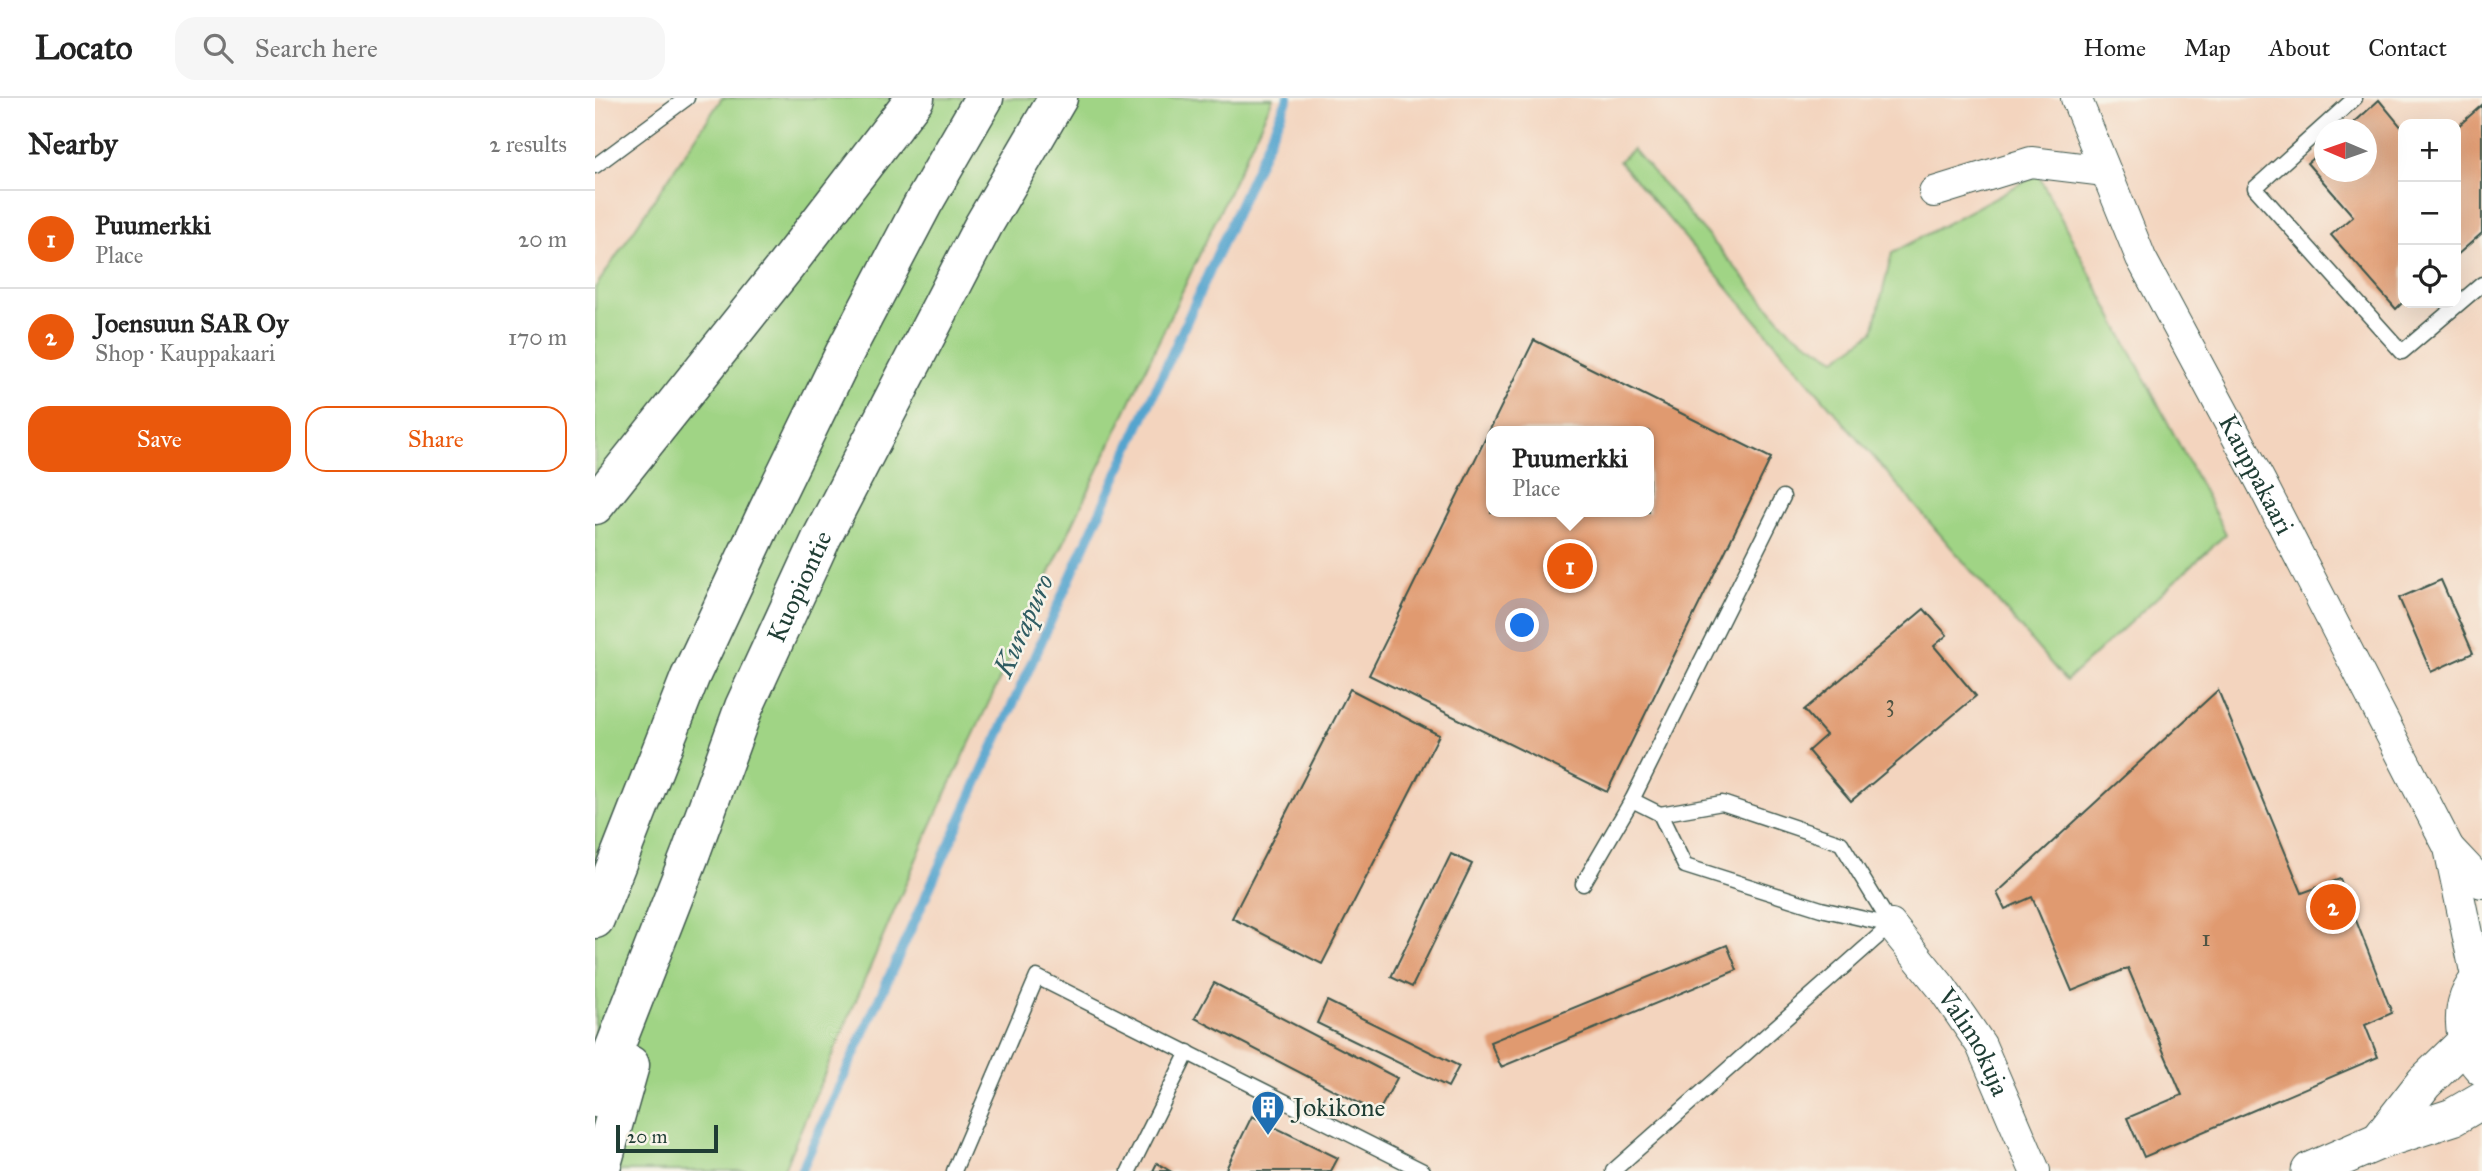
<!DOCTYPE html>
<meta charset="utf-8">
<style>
body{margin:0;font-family:"IM FELL Great Primer",serif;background:#f6f6f6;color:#222}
.controls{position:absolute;right:21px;top:21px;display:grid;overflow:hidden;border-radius:14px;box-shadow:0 7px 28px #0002}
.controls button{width:63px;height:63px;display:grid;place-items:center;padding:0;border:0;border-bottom:2px solid #e0e0e0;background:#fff;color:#222;font:35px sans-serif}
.compass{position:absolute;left:1719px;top:21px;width:63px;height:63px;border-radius:50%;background:#fff;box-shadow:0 7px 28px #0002;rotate:272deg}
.scale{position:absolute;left:21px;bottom:18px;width:102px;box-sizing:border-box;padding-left:7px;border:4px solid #1f3d34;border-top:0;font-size:19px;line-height:24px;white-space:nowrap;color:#1f3d34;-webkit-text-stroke:5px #f7f3e8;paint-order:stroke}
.you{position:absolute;left:928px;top:528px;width:24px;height:24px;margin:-18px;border:5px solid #fff;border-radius:50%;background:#1a73e8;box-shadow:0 0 0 10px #1a73e833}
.badge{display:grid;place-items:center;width:46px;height:46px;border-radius:50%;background:#ea580c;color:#fff;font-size:23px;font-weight:700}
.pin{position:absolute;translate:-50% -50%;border:4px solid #fff;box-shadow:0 2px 7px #0006}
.popup{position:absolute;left:891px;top:328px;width:168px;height:91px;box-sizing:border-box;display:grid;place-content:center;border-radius:14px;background:#fff;filter:drop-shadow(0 2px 5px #0005);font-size:23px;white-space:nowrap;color:#767676}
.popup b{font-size:26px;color:#222}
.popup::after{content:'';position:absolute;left:50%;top:100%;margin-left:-14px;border:14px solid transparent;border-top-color:#fff}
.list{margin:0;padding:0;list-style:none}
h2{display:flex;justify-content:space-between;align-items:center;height:91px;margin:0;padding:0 28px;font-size:30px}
h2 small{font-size:23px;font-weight:400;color:#767676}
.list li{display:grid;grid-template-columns:46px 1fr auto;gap:21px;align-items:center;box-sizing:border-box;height:98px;padding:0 28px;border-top:2px solid #e0e0e0}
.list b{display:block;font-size:26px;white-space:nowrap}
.list p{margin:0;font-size:23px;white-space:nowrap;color:#767676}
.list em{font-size:23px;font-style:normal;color:#767676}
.actions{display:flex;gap:14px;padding:21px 28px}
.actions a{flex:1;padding:16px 0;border:2px solid #ea580c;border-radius:21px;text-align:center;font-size:24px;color:#ea580c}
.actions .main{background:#ea580c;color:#fff}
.icon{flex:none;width:38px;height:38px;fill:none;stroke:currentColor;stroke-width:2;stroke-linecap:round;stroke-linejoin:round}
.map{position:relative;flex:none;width:1887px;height:1073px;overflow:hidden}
header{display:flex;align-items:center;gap:42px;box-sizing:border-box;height:98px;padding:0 35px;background:#fff;border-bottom:2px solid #e0e0e0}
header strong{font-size:33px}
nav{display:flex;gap:38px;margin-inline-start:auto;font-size:24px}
.search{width:490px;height:63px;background:#f6f6f6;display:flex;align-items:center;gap:18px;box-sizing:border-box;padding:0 24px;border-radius:21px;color:#767676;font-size:26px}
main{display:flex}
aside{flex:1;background:#fff}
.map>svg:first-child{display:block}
.built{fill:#f3d4be;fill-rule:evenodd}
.green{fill:#a0d485;stroke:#60885c;stroke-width:2}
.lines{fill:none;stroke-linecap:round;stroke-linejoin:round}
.stream{stroke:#54a4ce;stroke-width:10}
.building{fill:#e09a6f;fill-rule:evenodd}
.service-casing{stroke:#3e574c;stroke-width:17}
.minor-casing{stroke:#3e574c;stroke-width:32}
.tertiary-casing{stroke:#3e574c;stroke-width:39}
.motorway-casing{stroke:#3e574c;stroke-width:41}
.service{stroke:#fff;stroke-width:14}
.minor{stroke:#fff;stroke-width:30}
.tertiary{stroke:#fff;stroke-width:37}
.motorway{stroke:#fff;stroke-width:38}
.labels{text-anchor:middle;stroke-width:5;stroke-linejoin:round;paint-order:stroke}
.number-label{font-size:23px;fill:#4f5443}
.street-label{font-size:26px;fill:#1f3d34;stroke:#f7f3e8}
.poi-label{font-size:26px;fill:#1f3d34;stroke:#f7f3e8;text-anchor:start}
.water-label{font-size:28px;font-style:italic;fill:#2f5c62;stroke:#f7f3e8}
</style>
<header>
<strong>Locato</strong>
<div class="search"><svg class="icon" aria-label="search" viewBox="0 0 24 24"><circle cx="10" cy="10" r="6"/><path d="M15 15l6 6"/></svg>Search here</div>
<nav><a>Home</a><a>Map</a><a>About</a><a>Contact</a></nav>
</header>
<main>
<aside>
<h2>Nearby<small>2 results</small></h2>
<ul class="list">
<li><span class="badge">1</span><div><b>Puumerkki</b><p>Place</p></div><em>20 m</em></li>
<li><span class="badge">2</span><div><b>Joensuun SAR Oy</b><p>Shop · Kauppakaari</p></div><em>170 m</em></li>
</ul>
<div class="actions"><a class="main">Save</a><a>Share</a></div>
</aside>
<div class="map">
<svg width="1887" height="1073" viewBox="0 0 1887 1073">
<rect width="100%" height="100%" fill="#f7f3e8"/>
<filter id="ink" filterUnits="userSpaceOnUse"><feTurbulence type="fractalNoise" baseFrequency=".0143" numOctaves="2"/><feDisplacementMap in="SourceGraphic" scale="14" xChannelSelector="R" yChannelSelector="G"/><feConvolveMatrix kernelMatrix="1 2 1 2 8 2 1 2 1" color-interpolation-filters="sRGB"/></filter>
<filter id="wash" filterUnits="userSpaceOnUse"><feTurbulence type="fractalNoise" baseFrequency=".00686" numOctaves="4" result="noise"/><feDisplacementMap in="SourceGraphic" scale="28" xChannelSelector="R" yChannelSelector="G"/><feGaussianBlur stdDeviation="1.57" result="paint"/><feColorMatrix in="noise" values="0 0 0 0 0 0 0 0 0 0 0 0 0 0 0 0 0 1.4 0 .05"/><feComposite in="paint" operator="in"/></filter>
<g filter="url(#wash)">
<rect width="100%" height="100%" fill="#f1e8d2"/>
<g class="built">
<polygon points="0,0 127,0 0,190"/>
<path d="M678 0H1887V1073H188L332 736ZM1808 26H1861V205H1808ZM1730 32H1772V74H1730ZM896 333H1054V414H896Z"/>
</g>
<g class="green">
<polygon points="127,0 678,0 332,736 188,1073 0,1073 0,190"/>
<polygon points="1038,51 1195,233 1241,261 1278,234 1297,155 1443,76 1631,436 1471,583 1024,63"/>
</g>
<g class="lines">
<polyline class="stream" points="206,1073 693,0"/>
</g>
<g id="blocks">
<g class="building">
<polygon points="1784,2 1808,31 1808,204 1801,211 1736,137 1758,118 1712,65 1730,50 1730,74 1772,74 1772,32 1751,32"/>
<polygon points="1887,7 1887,135 1861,158 1861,30"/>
<path d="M939 242 1176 360 1012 694 774 577ZM896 333H1054V414H896Z"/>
<polygon points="1846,482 1878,555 1836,574 1804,500"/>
<polygon points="1329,511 1352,537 1339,548 1381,598 1256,703 1213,653 1231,637 1209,612"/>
<polygon points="755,591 844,637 727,866 637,820"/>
<polygon points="1623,592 1707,795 1745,781 1797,915 1770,927 1783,959 1549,1059 1532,1020 1587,997 1533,870 1477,893 1437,799 1410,811 1402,795"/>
<polygon points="856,756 877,766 817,889 796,879"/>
<polygon points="1132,847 1142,872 906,969 895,944"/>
<polygon points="619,885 802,980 783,1015 600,920"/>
<polygon points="732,903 864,968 853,989 722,925"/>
<polygon points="657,1018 743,1060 736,1073 630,1073"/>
<polygon points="562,1065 575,1073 558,1073"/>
</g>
</g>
</g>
<g filter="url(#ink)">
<use href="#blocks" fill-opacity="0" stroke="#3e574c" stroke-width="2"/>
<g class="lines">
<defs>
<g id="service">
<polyline points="1760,0 1660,90 1807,254 1887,186"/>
<polyline points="0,68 92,0"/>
<polyline points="1037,702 1065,716 1127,705 1246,745 1296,827"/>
<polyline points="1065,716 1090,768 1226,811 1296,827"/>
<polyline points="988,786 1037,702 1188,399"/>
<polyline points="359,1073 442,879 828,1073"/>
<polyline points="534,1073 593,954"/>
<polyline points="1018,1073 1296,827"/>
</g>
<g id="minor">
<path id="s1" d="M1481 0 1546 160 1666 384 1854 750 1887 785"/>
<polyline points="1339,94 1436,64 1510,73"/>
<polyline points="1854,750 1882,883"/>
<path id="s2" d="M1296 827 1347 890 1386 947 1440 1073"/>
</g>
<g id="tertiary">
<path d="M1887 879C1862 902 1865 945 1887 969"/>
<polyline points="1784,1043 1829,985 1872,943"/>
<polyline points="1715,1073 1784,1043 1858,1019 1887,1002"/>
</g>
<g id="motorway">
<polyline points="0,407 190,169 320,0"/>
<polyline points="0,821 95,579 173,412 250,254 329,104 389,0"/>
<path id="s3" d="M0 1000 95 757 149 609 227 439 388 128 463 0"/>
<polyline points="5,1073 35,967"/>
</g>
</defs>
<use href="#service" class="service-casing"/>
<use href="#minor" class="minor-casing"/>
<use href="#tertiary" class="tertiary-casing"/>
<use href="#motorway" class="motorway-casing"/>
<use href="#service" class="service"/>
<use href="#minor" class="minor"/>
<use href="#tertiary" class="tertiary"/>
<use href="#motorway" class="motorway"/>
</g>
</g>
<defs>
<symbol id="building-pin" viewBox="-11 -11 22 30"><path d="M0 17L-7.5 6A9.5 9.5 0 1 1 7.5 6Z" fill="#1f6fb2" stroke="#f7f3e8"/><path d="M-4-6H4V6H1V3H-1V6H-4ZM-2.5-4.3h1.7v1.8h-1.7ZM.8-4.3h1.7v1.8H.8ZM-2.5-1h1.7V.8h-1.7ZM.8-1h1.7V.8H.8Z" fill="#fff"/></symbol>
</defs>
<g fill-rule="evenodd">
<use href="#building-pin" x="654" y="990" width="38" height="52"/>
</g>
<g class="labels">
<g class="number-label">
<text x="1295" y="613">3</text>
<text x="1611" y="848">1</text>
</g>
<g class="street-label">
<text dy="9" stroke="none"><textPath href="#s1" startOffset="418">Kauppakaari</textPath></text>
<text dy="9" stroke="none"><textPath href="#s3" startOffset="551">Kuopiontie</textPath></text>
<text dy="9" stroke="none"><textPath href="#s2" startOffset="144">Valimokuja</textPath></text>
</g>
<g class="poi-label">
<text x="698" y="1018">Jokikone</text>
</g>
<g class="water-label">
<text transform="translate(428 527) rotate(-66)" y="10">Kurapuro</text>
</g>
</g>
</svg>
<div class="controls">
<button>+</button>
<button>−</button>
<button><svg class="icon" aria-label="locate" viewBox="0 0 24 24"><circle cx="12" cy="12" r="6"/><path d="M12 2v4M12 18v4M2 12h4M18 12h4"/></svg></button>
</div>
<svg class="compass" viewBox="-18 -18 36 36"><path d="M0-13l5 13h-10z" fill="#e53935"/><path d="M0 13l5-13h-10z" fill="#767676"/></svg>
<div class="scale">20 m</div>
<div class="you"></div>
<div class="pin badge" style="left:975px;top:468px">1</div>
<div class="popup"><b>Puumerkki</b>Place</div>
<div class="pin badge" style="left:1738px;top:809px">2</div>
</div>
</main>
